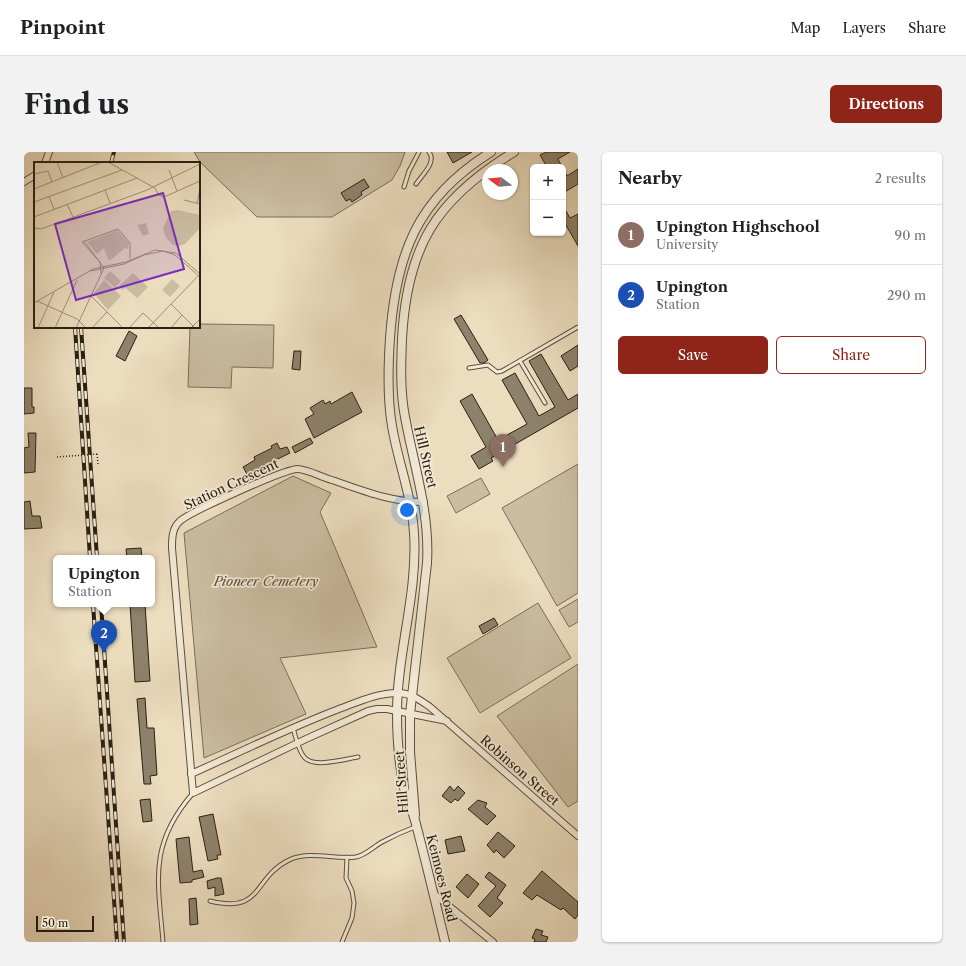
<!DOCTYPE html>
<meta charset="utf-8">
<style>
body{margin:0;font-family:"Libre Caslon Text",serif;background:#f2f2f2;color:#202124}
.controls{position:absolute;right:12px;top:12px;display:grid;overflow:hidden;border-radius:6px;box-shadow:0 1px 3px #0004}
.controls button{width:36px;height:36px;display:grid;place-items:center;padding:0;border:0;border-bottom:1px solid #e0e0e0;background:#fff;color:#202124;font:20px sans-serif}
.compass{position:absolute;left:458px;top:12px;width:36px;height:36px;border-radius:50%;background:#fff;box-shadow:0 1px 3px #0004;rotate:286deg}
.scale{position:absolute;left:12px;bottom:10px;width:58px;box-sizing:border-box;padding-left:4px;border:2px solid #292013;border-top:0;font-size:11px;line-height:14px;white-space:nowrap;color:#292013;-webkit-text-stroke:3px #f3e9d5;paint-order:stroke}
.you{position:absolute;left:383px;top:358px;width:14px;height:14px;margin:-10px;border:3px solid #fff;border-radius:50%;background:#1a73e8;box-shadow:0 0 0 6px #1a73e833}
.badge{display:grid;place-items:center;width:26px;height:26px;border-radius:50%;background:#8f2418;color:#fff;font-size:13px;font-weight:700}
.pin{position:absolute;translate:-50% -33px;filter:drop-shadow(0 1px 2px #0008)}
.pin::after{content:'';position:absolute;top:21px;width:14px;height:12px;background:inherit;clip-path:polygon(0 0,100% 0,50% 100%)}
.popup{position:absolute;left:29px;top:403px;width:102px;height:52px;box-sizing:border-box;display:grid;place-content:center;border-radius:6px;background:#fff;filter:drop-shadow(0 1px 3px #0005);font-size:13px;white-space:nowrap;color:#757577}
.popup b{font-size:15px;color:#202124}
.popup::after{content:'';position:absolute;left:50%;top:100%;margin-left:-8px;border:8px solid transparent;border-top-color:#fff}
.list{margin:0;padding:0;list-style:none}
h2{display:flex;justify-content:space-between;align-items:center;height:52px;margin:0;padding:0 16px;font-size:17px}
h2 small{font-size:13px;font-weight:400;color:#757577}
.list li{display:grid;grid-template-columns:26px 1fr auto;gap:12px;align-items:center;box-sizing:border-box;height:60px;padding:0 16px;border-top:1px solid #e0e0e0}
.list b{display:block;font-size:15px;white-space:nowrap}
.list p{margin:0;font-size:13px;white-space:nowrap;color:#757577}
.list em{font-size:13px;font-style:normal;color:#757577}
.actions{display:flex;gap:8px;padding:12px 16px}
.actions a{flex:1;padding:9px 0;border:1px solid #8f2418;border-radius:6px;text-align:center;font-size:14px;color:#8f2418}
.actions .main{background:#8f2418;color:#fff}
.map{position:relative;flex:none;width:554px;height:790px;overflow:hidden;border-radius:6px}
header{display:flex;align-items:center;gap:24px;box-sizing:border-box;height:56px;padding:0 20px;background:#fff;border-bottom:1px solid #e0e0e0}
header strong{font-size:19px}
nav{display:flex;gap:22px;margin-inline-start:auto;font-size:14px}
.intro{display:flex;align-items:center;justify-content:space-between;box-sizing:border-box;height:96px;padding:0 24px}
h1{margin:0;font-size:28px}
.button{padding:10px 18px;border-radius:6px;background:#8f2418;color:#fff;font-size:14px;font-weight:700}
main{display:flex;gap:24px;padding:0 24px}
aside{flex:1;background:#fff;border-radius:6px;box-shadow:0 1px 3px #0004}
.map>svg:first-child{display:block}
.green{fill:#cbbda2;stroke:#7a6e5a}
.building{fill:#8e826c;stroke:#292013}
.lines{fill:none;stroke-linecap:round;stroke-linejoin:round}
.service-casing{stroke:#5a4f3e;stroke-width:5}
.minor-casing{stroke:#5a4f3e;stroke-width:8}
.tertiary-casing{stroke:#5a4f3e;stroke-width:10}
.path{stroke:#292013;stroke-width:1.5;stroke-dasharray:1 2;stroke-linecap:butt}
.service{stroke:#f3e9d5;stroke-width:3}
.minor{stroke:#f3e9d5;stroke-width:6}
.tertiary{stroke:#f3e9d5;stroke-width:8}
.rail-casing{stroke:#292013;stroke-width:4}
.rail{stroke:#f3e9d5;stroke-width:2.5;stroke-dasharray:8;stroke-linecap:butt}
.path-bridge{stroke:#292013;stroke-width:1.5;stroke-dasharray:1 2;stroke-linecap:butt}
.labels{text-anchor:middle;stroke-width:3.5;stroke-linejoin:round;paint-order:stroke}
.street-label{font-size:13px;fill:#292013;stroke:#f3e9d5}
.park-label{font-size:13px;font-style:italic;fill:#5a4f3e;stroke:#f3e9d5}
.inset-road{fill:none;stroke:#9e917a;stroke-width:1}
.view{fill:#7b2cbf;fill-opacity:0.15;stroke:#7b2cbf;stroke-width:2}
.inset-edge{fill:none;stroke:#292013;stroke-width:2}
</style>
<header>
<strong>Pinpoint</strong>
<nav><a>Map</a><a>Layers</a><a>Share</a></nav>
</header>
<div class="intro"><h1>Find us</h1><a class="button">Directions</a></div>
<main>
<div class="map">
<svg width="554" height="790" viewBox="0 0 554 790">
<rect width="100%" height="100%" fill="#ecddbf"/>
<filter id="stains"><feTurbulence type="fractalNoise" baseFrequency=".005" numOctaves="4"/><feColorMatrix values="0 0 0 0 .2 0 0 0 0 .09 0 0 0 0 .02 0 0 0 .5 -.17"/></filter>
<radialGradient id="worn" r=".72"><stop offset=".6" stop-color="#630" stop-opacity="0"/><stop offset="1" stop-color="#630" stop-opacity=".3"/></radialGradient>
<g class="green">
<polygon points="170,0 381,0 376,14 368,28 308,65 233,65 176,10"/>
<polygon points="175,172 250,173 249,216 208,215 207,236 164,235 166,175 175,175"/>
<polygon points="554,312 554,441 533,454 478,356"/>
<polygon points="269,324 307,341 296,360 353,495 256,506 282,562 180,606 160,381"/>
<polygon points="457,326 466,342 432,361 423,344"/>
<polygon points="554,447 554,470 545,475 535,458"/>
<polygon points="514,451 547,506 456,561 423,506"/>
<polygon points="554,512 554,649 544,655 473,564"/>
</g>
<g class="building">
<polygon points="423,0 448,0 429,11"/>
<polygon points="522,0 546,0 534,7 538,15 523,15 516,3"/>
<polygon points="539,16 543,24 554,17 554,32 539,41"/>
<polygon points="340,27 345,35 337,40 338,43 328,50 326,47 322,49 317,41"/>
<polygon points="539,54 546,66 554,62 554,94 539,68"/>
<polygon points="437,163 464,208 460,211 456,211 430,167"/>
<polygon points="105,179 113,184 101,209 92,204"/>
<polygon points="554,193 554,214 546,219 537,204"/>
<polygon points="270,199 277,199 276,218 268,217"/>
<polygon points="517,202 544,248 554,242 554,256 467,306 469,309 455,317 447,304 462,295 436,249 448,242 474,288 503,272 478,228 491,221 515,264 531,255 505,209"/>
<polygon points="0,236 8,236 8,255 10,255 10,261 0,262"/>
<polygon points="328,240 338,260 290,286 281,267 290,262 286,256 299,248 301,252 306,249 307,252"/>
<polygon points="4,281 12,281 11,320 0,321 0,296 5,295"/>
<polygon points="286,286 289,291 271,301 268,295"/>
<polygon points="253,291 256,297 263,295 266,301 223,322 219,315 231,308 230,305 248,296 247,294"/>
<polygon points="6,349 8,364 16,364 18,376 0,377 0,350"/>
<polygon points="117,396 118,406 103,406 102,397"/>
<polygon points="106,452 121,452 126,529 111,530"/>
<polygon points="470,466 474,473 459,482 455,474"/>
<polygon points="121,546 123,576 130,576 133,623 126,624 127,632 120,632 113,547"/>
<polygon points="426,634 430,639 434,634 441,641 434,649 431,647 427,651 418,644"/>
<polygon points="126,647 128,669 119,670 116,648"/>
<polygon points="454,648 463,651 461,655 472,664 463,673 444,657"/>
<polygon points="189,662 197,703 193,703 194,707 184,709 175,665"/>
<polygon points="474,680 491,694 480,706 472,698 470,701 463,693"/>
<polygon points="437,684 441,699 424,702 421,688"/>
<polygon points="165,685 169,720 178,718 180,725 168,728 168,730 156,731 152,687"/>
<polygon points="518,719 554,750 554,763 551,767 539,756 537,758 513,743 508,748 499,741"/>
<polygon points="465,720 482,733 473,746 479,751 466,765 454,754 472,734 461,725"/>
<polygon points="443,722 455,732 444,746 432,735"/>
<polygon points="193,726 197,726 200,742 191,744 191,735 184,737 183,729"/>
<polygon points="172,746 174,772 166,773 165,747"/>
<polygon points="512,777 519,779 517,783 524,785 522,790 510,790 511,787 508,786"/>
</g>
<g class="lines">
<defs>
<g id="service">
<path d="M392 32C398 23 413 10 405 0"/>
<polyline points="380,35 385,19 395,0"/>
<polyline points="496,209 521,251"/>
<polyline points="445,216 464,213 473,220 478,219 554,175"/>
<path d="M269 576C272 585 274 599 281 606 291 616 321 607 334 605"/>
<path d="M186 749C240 762 228 726 265 708 286 698 310 708 332 705 342 703 349 695 358 690 369 684 380 679 391 675"/>
<path d="M139 790C134 728 124 693 169 641"/>
<polyline points="318,790 328,766 330,751 328,739 322,726 323,705"/>
</g>
<g id="minor">
<polyline points="21,11 25,0"/>
<polyline points="0,30 11,23"/>
<path d="M400 350C367 350 339 339 308 328 297 325 285 318 274 317 263 316 163 361 155 370 148 377 148 387 148 396L169 641 282 587 344 559 353 557H363L423 569"/>
<path d="M167 622C216 600 265 576 315 557 334 550 353 541 374 541 387 541 396 548 406 555L554 684"/>
<polyline points="409,741 469,790"/>
</g>
<g id="tertiary">
<path d="M391 663 386 600V562L403 411C406 361 390 314 381 265 376 239 377 213 378 187 383 95 411 48 490 0"/>
<path d="M421 790C412 752 403 714 393 676 390 662 384 650 380 636 375 612 373 586 373 561 373 501 394 441 390 381 388 345 374 310 368 274 363 245 364 216 366 186 372 102 393 46 467 0"/>
</g>
</defs>
<use href="#service" class="service-casing"/>
<use href="#minor" class="minor-casing"/>
<use href="#tertiary" class="tertiary-casing"/>
<polyline class="path" points="73,302 74,312"/>
<use href="#service" class="service"/>
<use href="#minor" class="minor"/>
<use href="#tertiary" class="tertiary"/>
<defs>
<g id="rail">
<polyline points="87,11 90,0"/>
<polyline points="51,175 66,406"/>
<polyline points="57,175 73,406"/>
<polyline points="69,452 93,790"/>
<polyline points="77,452 100,790"/>
</g>
</defs>
<use href="#rail" class="rail-casing"/>
<use href="#rail" class="rail"/>
<polyline class="path-bridge" points="33,305 73,302"/>
</g>
<g class="labels">
<g class="street-label">
<text transform="translate(402 305) rotate(77)" y="5">Hill Street</text>
<text transform="translate(207 332) rotate(-25)" y="5">Station Crescent</text>
<text transform="translate(496 618) rotate(41)" y="5">Robinson Street</text>
<text transform="translate(377 630) rotate(-94)" y="5">Hill Street</text>
<text transform="translate(418 726) rotate(76)" y="5">Keimoes Road</text>
</g>
<g class="park-label">
<text x="242" y="434">Pioneer Cemetery</text>
</g>
</g>
<g transform="translate(10 10)">
<rect width="166" height="166" fill="#ecddbf"/>
<path d="M144 48 166 53V66L151 82 145 84 139 83 132 76 129 66 137 49ZM112 61 115 72 109 74 103 63ZM83 68 95 81 94 87 91 86 75 99 70 86 63 92 53 80ZM76 109 87 119 81 126 70 116ZM99 111 114 125 103 136 88 123 91 126 89 128 85 124ZM138 117 146 124 136 135 128 128ZM70 118 87 134 74 148 60 131Z" fill="#cbbda2"/>
<path class="inset-road" d="M23 0 29 16M74 0 119 25M135 8 143 29M0 12 14 9 18 20M120 25 125 33 130 35 166 19M0 27 68 0M71 28 76 41M15 35 20 47M150 38 166 42M0 40 88 8M163 41 166 27M33 42 39 55M0 55 103 16M0 66 7 67 113 28 166 2M57 109 90 102 110 93 129 89 141 93 166 115M67 111 66 100 48 80 84 67 96 81V97M57 134 89 166M3 139 43 157 52 166M0 141 59 107 92 100 121 88 142 91 166 112M137 142 161 166M4 166 20 130M21 166 43 118M42 166 70 106 50 79M58 166 73 150M95 166 109 151 125 166M114 166 166 112M137 166 148 153M157 166 166 157"/>
<path class="view" d="M129 31 150 107 42 138 21 62Z"/>
<rect width="166" height="166" class="inset-edge"/>
</g>
<rect width="100%" height="100%" filter="url(#stains)"/>
<rect width="100%" height="100%" fill="url(#worn)"/>
</svg>
<div class="controls">
<button>+</button>
<button>−</button>
</div>
<svg class="compass" viewBox="-18 -18 36 36"><path d="M0-13l5 13h-10z" fill="#e53935"/><path d="M0 13l5-13h-10z" fill="#757577"/></svg>
<div class="scale">50 m</div>
<div class="you"></div>
<div class="pin badge" style="left:479px;top:315px;background:#8d6e63">1</div>
<div class="pin badge" style="left:80px;top:501px;background:#1a4fb4">2</div>
<div class="popup"><b>Upington</b>Station</div>
</div>
<aside>
<h2>Nearby<small>2 results</small></h2>
<ul class="list">
<li><span class="badge" style="background:#8d6e63">1</span><div><b>Upington Highschool</b><p>University</p></div><em>90 m</em></li>
<li><span class="badge" style="background:#1a4fb4">2</span><div><b>Upington</b><p>Station</p></div><em>290 m</em></li>
</ul>
<div class="actions"><a class="main">Save</a><a>Share</a></div>
</aside>
</main>
